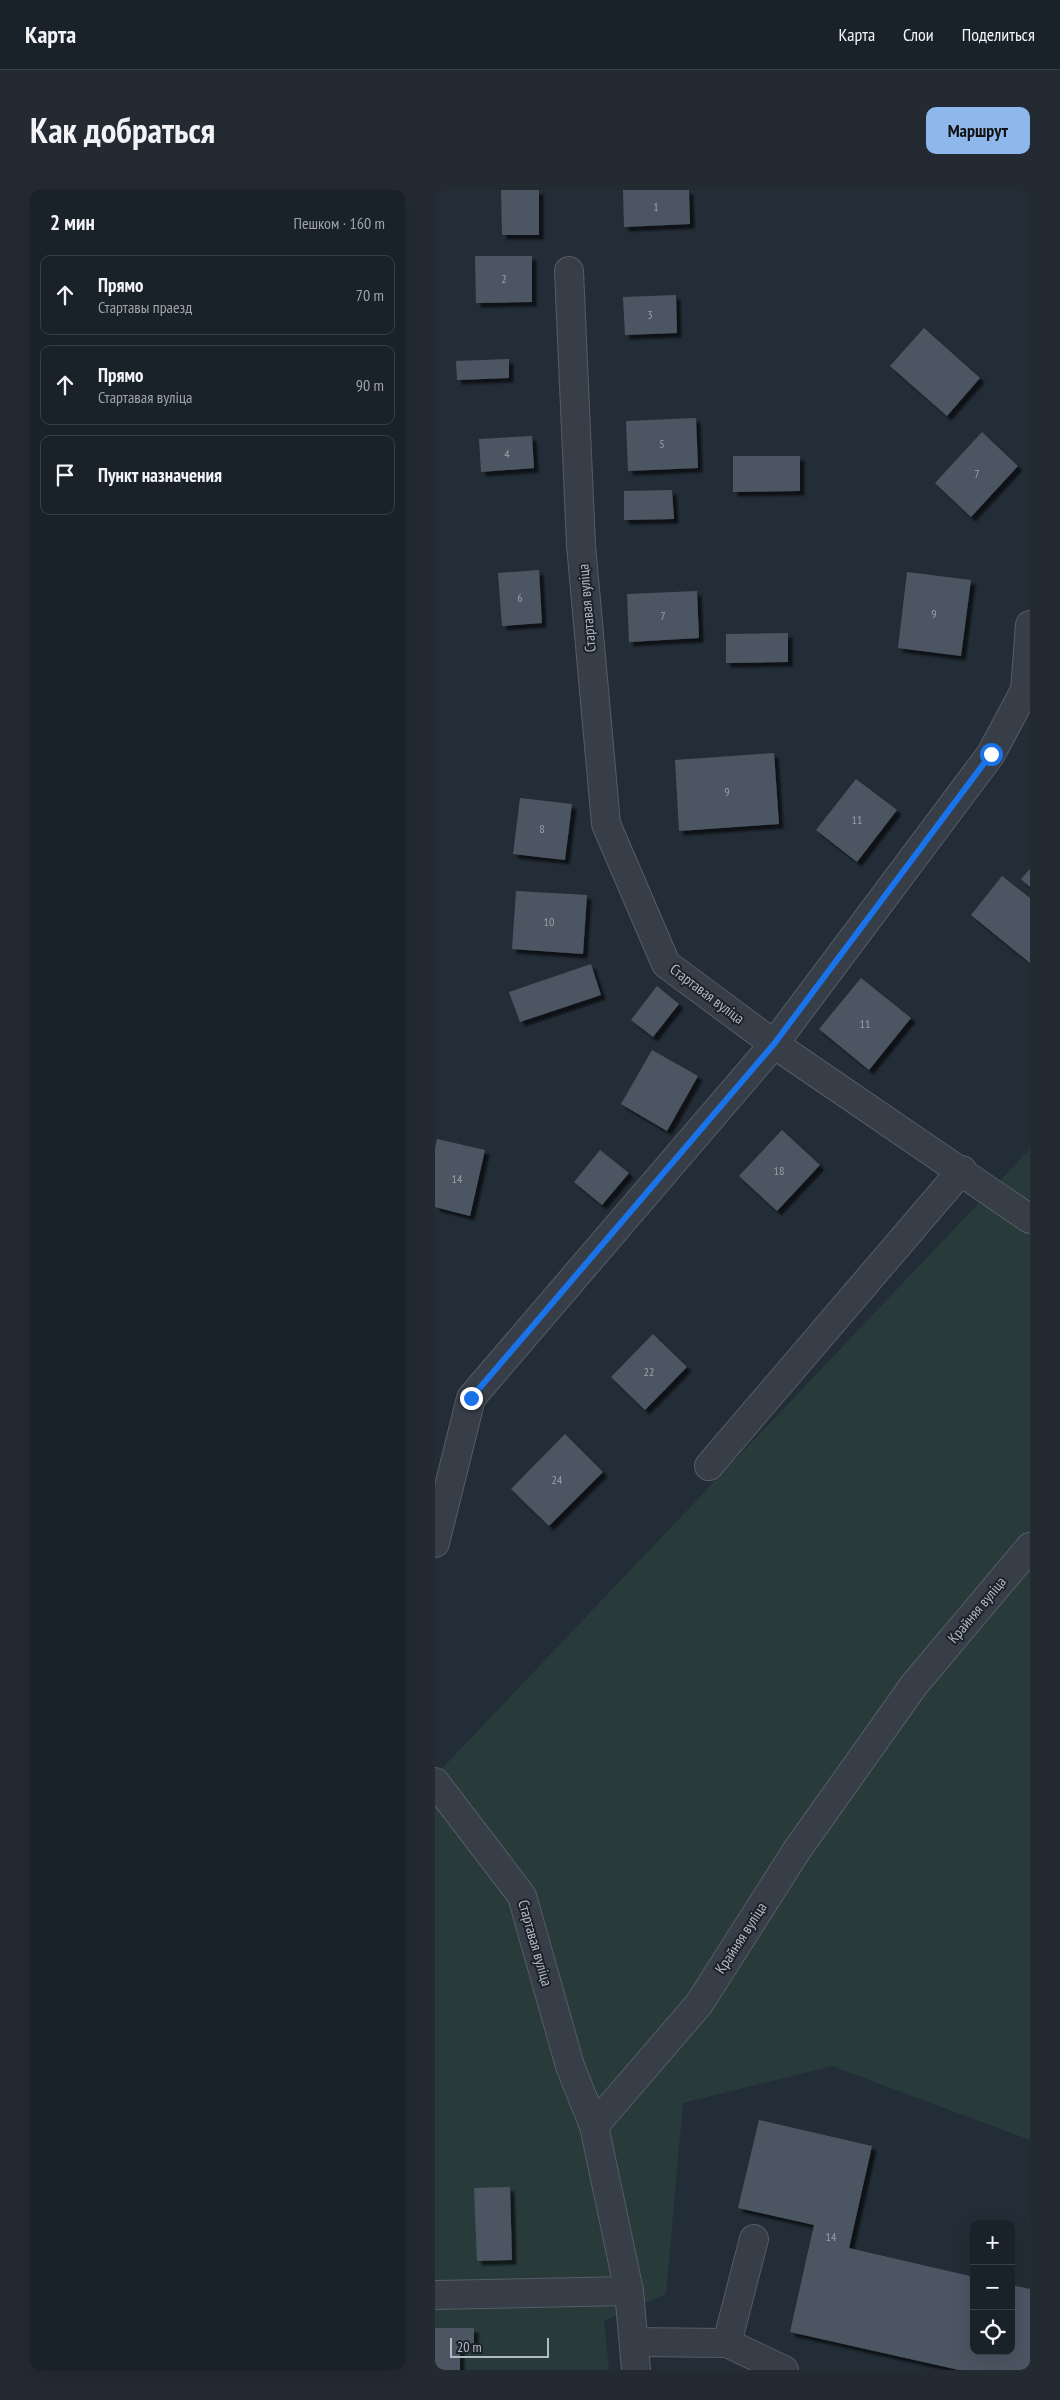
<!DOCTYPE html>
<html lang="ru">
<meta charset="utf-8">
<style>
body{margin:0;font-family:"PT Sans Narrow",sans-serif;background:#232a31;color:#f1f3f6}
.controls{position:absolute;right:15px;bottom:15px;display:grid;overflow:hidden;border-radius:10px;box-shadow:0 5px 20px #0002}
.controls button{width:45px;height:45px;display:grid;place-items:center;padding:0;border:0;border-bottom:1px solid #383f46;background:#1a2229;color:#f1f3f6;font:25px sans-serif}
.scale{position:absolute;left:15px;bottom:12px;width:99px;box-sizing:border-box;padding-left:5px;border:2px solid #b2b9c3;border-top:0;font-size:14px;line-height:18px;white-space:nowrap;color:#b2b9c3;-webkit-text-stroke:4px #1c232c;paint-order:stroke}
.stop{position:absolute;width:15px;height:15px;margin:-11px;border:4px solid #1a73e8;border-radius:50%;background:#fff}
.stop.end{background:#1a73e8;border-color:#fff;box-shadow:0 1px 5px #0008}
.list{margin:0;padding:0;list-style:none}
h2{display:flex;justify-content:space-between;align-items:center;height:65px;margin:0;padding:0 20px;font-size:21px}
h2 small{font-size:16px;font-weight:400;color:#9fa4a8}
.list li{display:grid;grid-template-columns:32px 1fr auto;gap:15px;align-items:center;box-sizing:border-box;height:80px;margin:0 10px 10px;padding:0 10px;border:1px solid #383f46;border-radius:10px}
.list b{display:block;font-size:19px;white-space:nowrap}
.list p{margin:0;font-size:16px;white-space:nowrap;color:#9fa4a8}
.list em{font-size:16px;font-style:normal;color:#9fa4a8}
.icon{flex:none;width:28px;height:28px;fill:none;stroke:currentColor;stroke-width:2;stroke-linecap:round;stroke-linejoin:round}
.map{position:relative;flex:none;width:595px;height:2180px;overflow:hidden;border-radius:10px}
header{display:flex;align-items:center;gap:30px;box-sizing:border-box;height:70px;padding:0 25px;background:#1a2229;border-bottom:1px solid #383f46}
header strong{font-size:24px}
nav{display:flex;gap:28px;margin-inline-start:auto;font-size:18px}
.intro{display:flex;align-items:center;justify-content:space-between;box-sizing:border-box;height:120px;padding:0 30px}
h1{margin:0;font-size:35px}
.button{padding:12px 22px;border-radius:10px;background:#8eb7ec;color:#111;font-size:18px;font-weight:700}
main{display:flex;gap:30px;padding:0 30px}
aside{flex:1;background:#1a2229;border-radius:10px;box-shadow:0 5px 20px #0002}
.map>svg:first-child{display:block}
.green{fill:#283b3a}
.building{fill:#4c5762;filter:url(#shadow)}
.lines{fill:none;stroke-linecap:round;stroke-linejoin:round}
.minor-casing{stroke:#555c65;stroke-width:30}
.minor{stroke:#373e47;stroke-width:28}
.route{stroke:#1a73e8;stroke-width:6}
.labels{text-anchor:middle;stroke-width:4;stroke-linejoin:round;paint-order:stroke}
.number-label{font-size:12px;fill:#98a0ab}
.street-label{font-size:15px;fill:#b2b9c3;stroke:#1c232c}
</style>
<header>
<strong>Карта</strong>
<nav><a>Карта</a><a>Слои</a><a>Поделиться</a></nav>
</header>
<div class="intro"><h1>Как добраться</h1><a class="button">Маршрут</a></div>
<main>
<aside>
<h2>2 мин<small>Пешком · 160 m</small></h2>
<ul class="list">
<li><svg class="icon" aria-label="ahead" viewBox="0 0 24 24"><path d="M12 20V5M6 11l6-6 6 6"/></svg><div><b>Прямо</b><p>Стартавы праезд</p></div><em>70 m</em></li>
<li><svg class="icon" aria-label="ahead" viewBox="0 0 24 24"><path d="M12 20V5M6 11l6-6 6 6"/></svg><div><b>Прямо</b><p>Стартавая вуліца</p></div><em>90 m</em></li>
<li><svg class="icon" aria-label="arrive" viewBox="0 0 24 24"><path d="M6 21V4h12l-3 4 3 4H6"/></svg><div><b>Пункт назначения</b></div></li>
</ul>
</aside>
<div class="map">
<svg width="595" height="2180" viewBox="0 0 595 2180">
<defs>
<filter id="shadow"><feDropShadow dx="4.5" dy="4.5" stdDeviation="1" flood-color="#0009"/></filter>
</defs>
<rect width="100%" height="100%" fill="#232d37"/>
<polygon class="green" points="595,959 595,1950 397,1876 248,1913 231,2104 169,2131 174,2180 0,2180 0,1586"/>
<g class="building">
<polygon points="66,0 104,0 104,45 67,45"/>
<polygon points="188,0 254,0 255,34 189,37"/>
<polygon points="40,66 97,66 97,112 41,113"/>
<polygon points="241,105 242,143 190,145 188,107"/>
<polygon points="489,138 545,188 512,226 455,176"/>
<polygon points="74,169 74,188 22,190 21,171"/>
<polygon points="261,228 263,278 193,281 191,231"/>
<polygon points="547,242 583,276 536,327 500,293"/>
<polygon points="97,246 99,278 46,282 44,249"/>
<polygon points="298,266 365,266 365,301 298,302"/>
<polygon points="237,300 239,329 189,330 189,301"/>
<polygon points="104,380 107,433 67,436 63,383"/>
<polygon points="472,382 536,390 526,466 463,458"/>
<polygon points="262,401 264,448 194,452 192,404"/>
<polygon points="353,443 353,472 291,473 291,444"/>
<polygon points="339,563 344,634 244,641 240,570"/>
<polygon points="421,589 462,620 422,672 381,640"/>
<polygon points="85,608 137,614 130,670 78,664"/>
<polygon points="595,679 595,697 586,689"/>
<polygon points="567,686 595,708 595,773 536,725"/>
<polygon points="81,701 152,705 148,764 77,759"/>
<polygon points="156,774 166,805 85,832 74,802"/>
<polygon points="426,788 476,828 434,880 384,839"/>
<polygon points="222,796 244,814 218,847 196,830"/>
<polygon points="217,860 263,886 232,941 186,914"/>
<polygon points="347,940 385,975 342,1021 304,986"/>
<polygon points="2,949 50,960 35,1026 0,1017 0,959"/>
<polygon points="165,960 194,983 167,1015 139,992"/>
<polygon points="218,1144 252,1177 210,1220 176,1187"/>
<polygon points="130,1244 168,1282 114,1336 76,1299"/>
<polygon points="324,1930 437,1956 414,2058 539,2087 539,2161 576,2161 576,2095 595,2099 595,2180 524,2180 355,2142 379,2035 303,2018"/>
<polygon points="75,1997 77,2070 42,2071 39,1998"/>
<polygon points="0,2138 39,2138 39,2154 25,2154 25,2180 0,2180"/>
</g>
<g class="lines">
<defs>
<g id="minor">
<polyline points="595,435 590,500 556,564 339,854 595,1029"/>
<polyline points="274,1276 527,980"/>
<polyline points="0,1353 36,1208 339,854 231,774 171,634 146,355 134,81"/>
<polyline points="0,1592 87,1706 135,1876 159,1936 194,2101 201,2180"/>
<polyline points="159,1936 264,1814 362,1660 479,1495 595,1357"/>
<polyline points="0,2105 194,2101"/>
<polyline points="199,2152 292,2153 349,2180"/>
<polyline points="292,2153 319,2049"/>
</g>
</defs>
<use href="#minor" class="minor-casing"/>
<use href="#minor" class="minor"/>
</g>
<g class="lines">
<polyline class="route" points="36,1208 339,854 556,564"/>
</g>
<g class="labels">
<g class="number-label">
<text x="221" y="21">1</text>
<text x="69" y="93">2</text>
<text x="215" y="129">3</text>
<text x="227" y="258">5</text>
<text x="72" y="268">4</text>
<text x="542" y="288">7</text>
<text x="85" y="412">6</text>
<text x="499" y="428">9</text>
<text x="228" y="430">7</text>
<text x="292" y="606">9</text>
<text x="422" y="634">11</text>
<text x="107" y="643">8</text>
<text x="114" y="736">10</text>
<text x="430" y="838">11</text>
<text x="344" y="985">18</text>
<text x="22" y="993">14</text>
<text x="214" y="1186">22</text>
<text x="122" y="1294">24</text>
<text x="396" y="2051">14</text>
</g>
<g class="street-label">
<text transform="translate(152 418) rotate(-95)" y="5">Стартавая вуліца</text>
<text transform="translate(272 804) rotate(37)" y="5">Стартавая вуліца</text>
<text transform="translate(542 1420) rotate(-50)" y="5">Крайняя вуліца</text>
<text transform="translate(306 1748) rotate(-57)" y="5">Крайняя вуліца</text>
<text transform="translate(100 1753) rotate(74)" y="5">Стартавая вуліца</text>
</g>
</g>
</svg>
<div class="controls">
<button>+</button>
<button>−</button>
<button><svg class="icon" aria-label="locate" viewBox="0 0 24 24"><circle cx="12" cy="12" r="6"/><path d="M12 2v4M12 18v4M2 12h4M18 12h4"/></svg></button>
</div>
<div class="scale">20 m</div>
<div class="stop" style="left:556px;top:564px"></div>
<div class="stop end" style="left:36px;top:1208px"></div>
</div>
</main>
